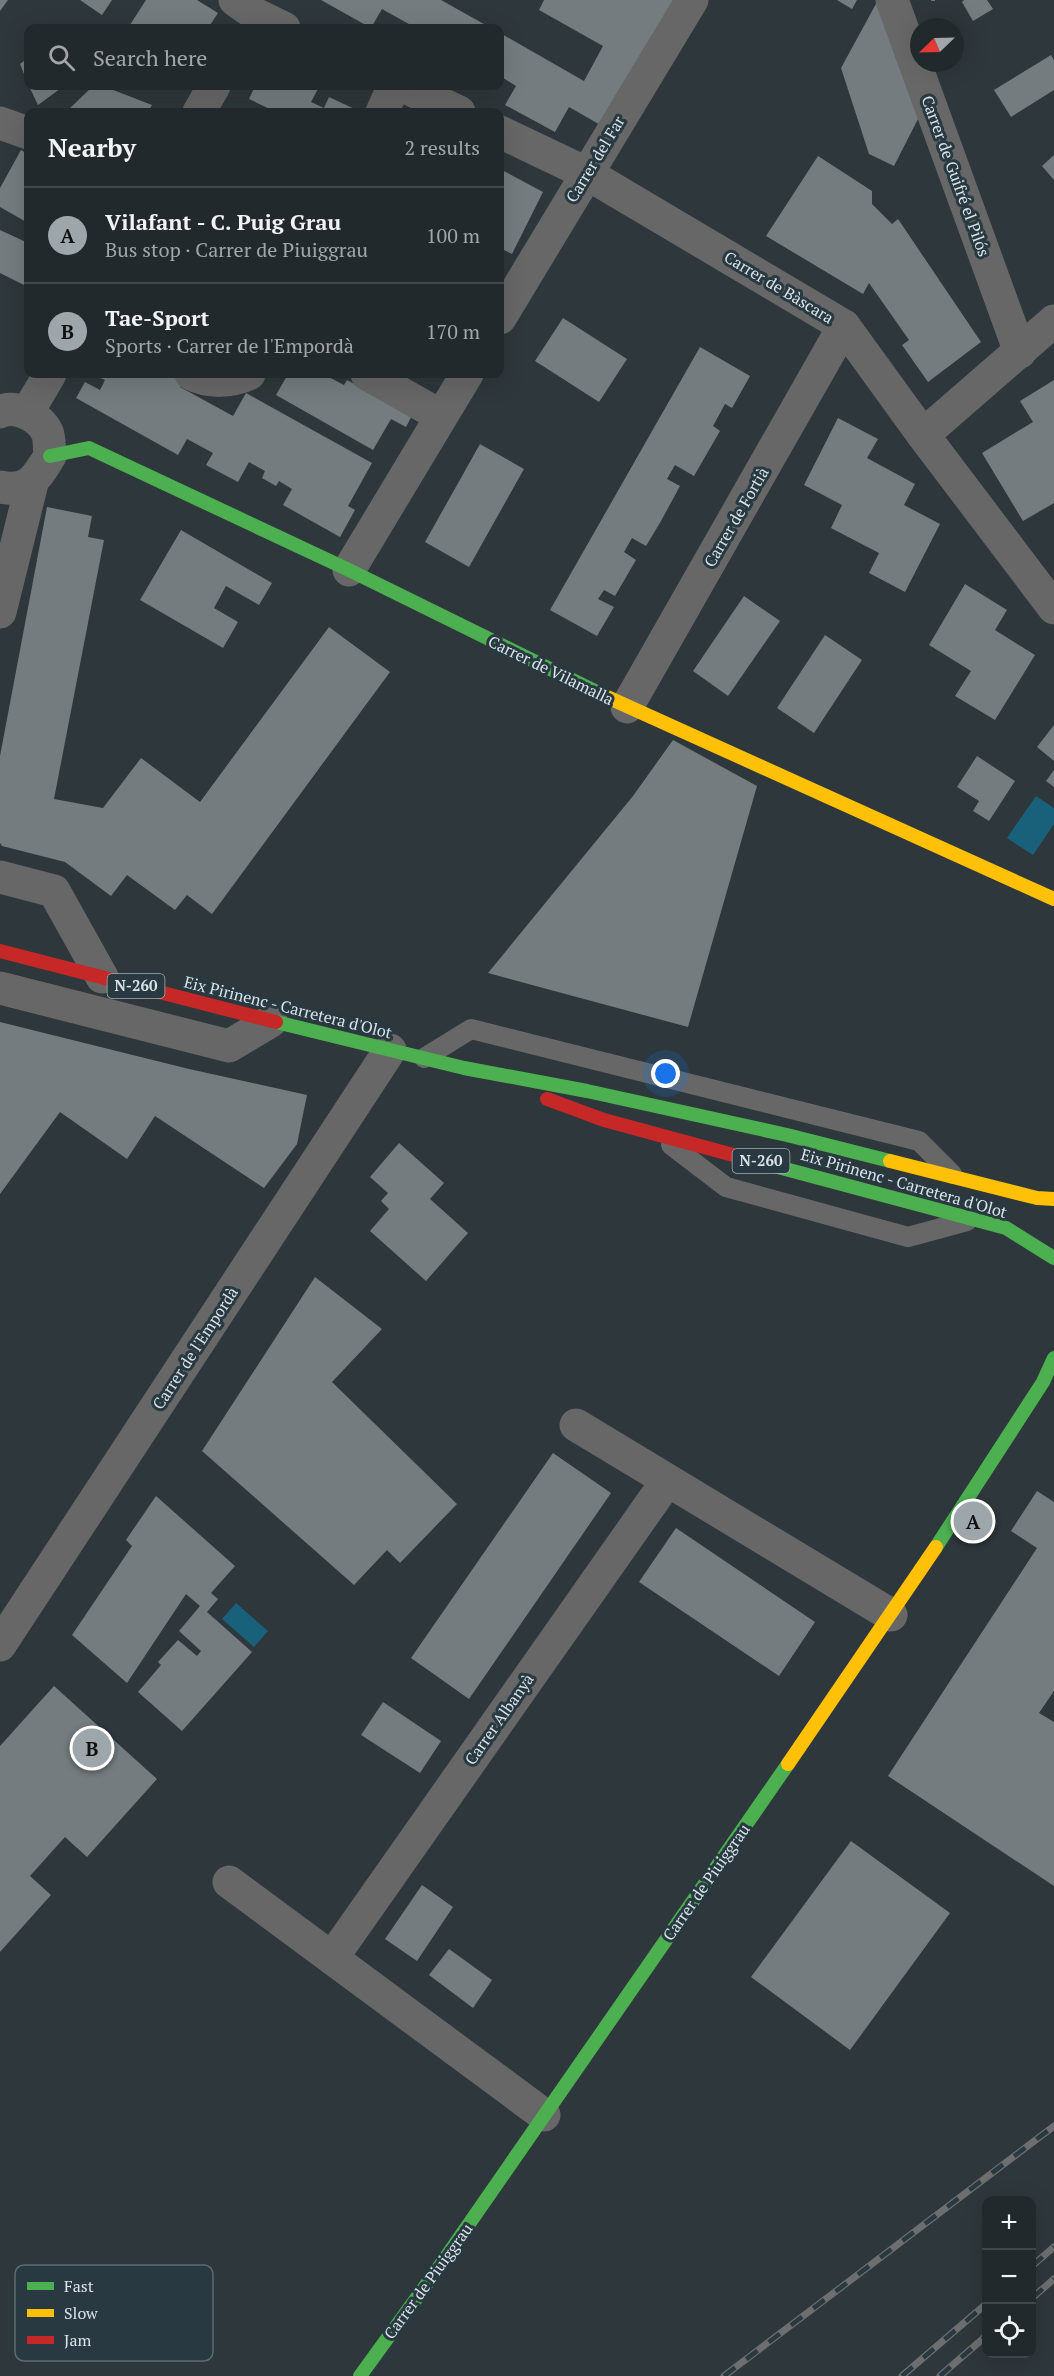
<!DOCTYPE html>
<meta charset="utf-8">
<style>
body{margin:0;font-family:"PT Serif",serif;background:#2a3134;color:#f1f3f6}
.controls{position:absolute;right:18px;bottom:18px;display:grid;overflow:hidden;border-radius:12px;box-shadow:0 6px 24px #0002}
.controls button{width:54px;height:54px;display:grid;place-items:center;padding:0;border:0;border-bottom:2px solid #3f4548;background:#22292c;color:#f1f3f6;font:30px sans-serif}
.compass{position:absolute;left:910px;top:18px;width:54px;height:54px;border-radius:50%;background:#22292c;box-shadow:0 6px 24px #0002;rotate:247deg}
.you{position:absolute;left:666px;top:1074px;width:21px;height:21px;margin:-15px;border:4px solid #fff;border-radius:50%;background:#1a73e8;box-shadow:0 0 0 9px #1a73e833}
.badge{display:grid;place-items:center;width:39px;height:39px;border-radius:50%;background:#9da7ab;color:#111;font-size:20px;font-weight:700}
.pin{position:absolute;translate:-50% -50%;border:3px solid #fff;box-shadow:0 2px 6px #0006}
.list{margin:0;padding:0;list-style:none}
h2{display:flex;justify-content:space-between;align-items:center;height:78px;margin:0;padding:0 24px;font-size:26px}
h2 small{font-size:20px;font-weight:400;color:#a2a6a9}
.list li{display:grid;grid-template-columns:39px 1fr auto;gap:18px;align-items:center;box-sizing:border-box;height:96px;padding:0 24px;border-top:2px solid #3f4548}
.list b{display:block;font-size:22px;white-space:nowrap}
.list p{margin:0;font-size:20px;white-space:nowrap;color:#a2a6a9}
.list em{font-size:20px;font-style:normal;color:#a2a6a9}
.icon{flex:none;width:33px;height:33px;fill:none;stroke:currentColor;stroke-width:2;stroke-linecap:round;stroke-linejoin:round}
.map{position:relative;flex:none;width:1054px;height:2376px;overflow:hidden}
.search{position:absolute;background:#22292c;box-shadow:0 6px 24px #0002;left:24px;top:24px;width:480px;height:66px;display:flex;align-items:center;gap:15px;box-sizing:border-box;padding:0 21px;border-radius:12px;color:#a2a6a9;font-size:22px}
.panel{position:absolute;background:#22292c;box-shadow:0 6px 24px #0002;left:24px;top:108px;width:480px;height:270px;border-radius:12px}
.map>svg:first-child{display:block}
.water{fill:#19617a}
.building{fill:#747c7f}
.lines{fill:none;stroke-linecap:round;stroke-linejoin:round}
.path{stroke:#717374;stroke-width:4;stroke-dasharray:4.5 3;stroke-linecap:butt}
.lane{stroke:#666766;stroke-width:20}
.street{stroke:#666766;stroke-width:33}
.fast{stroke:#4caf50;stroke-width:14}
.slow{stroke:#ffc107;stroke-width:14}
.jam{stroke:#c62828;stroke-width:14}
.rail-casing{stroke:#6c6e6f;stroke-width:7}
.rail{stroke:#283941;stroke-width:4.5;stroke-dasharray:14;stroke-linecap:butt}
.labels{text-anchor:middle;stroke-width:6;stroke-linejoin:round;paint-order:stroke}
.shield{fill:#283941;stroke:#a4b0b6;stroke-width:1.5}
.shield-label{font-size:15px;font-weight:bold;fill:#d9e3e8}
.street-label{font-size:16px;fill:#d9e3e8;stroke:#283941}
.key{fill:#283941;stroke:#5d6c73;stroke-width:1.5}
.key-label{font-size:16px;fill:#d9e3e8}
</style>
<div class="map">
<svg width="1054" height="2376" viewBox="0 0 1054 2376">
<rect width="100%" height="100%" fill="#2e373b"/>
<g class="water">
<polygon points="1036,796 1054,808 1054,824 1033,855 1007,838"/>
<polygon points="236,1603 268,1631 254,1647 222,1619"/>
</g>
<g class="building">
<polygon points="0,0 8,0 0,11"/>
<polygon points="80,0 112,0 102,15"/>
<polygon points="146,0 197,0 218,13 208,28 128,28"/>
<polygon points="321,0 441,0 491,28 416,28 382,9 371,28"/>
<polygon points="544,0 675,0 604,127 569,107 555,132 505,105 516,86 500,76 500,33 584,81 603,46 539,10"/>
<polygon points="837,0 857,0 852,9"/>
<polygon points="964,0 987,0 993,9 973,21 962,2"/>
<polygon points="877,2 919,117 894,166 869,154 841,68"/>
<polygon points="1051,55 1054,60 1054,90 1011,117 994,90"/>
<polygon points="28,58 28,84 20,64"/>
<polygon points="29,86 64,86 38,105"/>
<polygon points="93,86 103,86 152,105 148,112 66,112"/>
<polygon points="255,86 311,86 318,89 311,102 324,108 329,97 361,112 276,112 249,99"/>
<polygon points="21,150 28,154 28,223 0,207 0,188"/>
<polygon points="1054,155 1054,180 1042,166"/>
<polygon points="818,156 872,191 872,204 892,224 898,219 981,342 928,382 902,345 909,340 869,283 863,294 766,236"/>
<polygon points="500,169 543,192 512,254 500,248"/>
<polygon points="0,230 28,243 28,287 0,273"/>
<polygon points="563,318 627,359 599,402 535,361"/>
<polygon points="700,347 750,376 732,408 725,404 713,426 720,431 694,476 675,465 667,479 680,486 661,521 646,546 632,538 624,552 636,560 615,596 604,590 598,599 614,607 597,636 550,610"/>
<polygon points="100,374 180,374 185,377 180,387 233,416 246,393 372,463 348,506 355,510 340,537 283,505 292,489 279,481 276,486 262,478 265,471 249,462 238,482 206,465 213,453 187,439 178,455 76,398 85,382 100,390 105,380 98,377"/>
<polygon points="288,374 296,374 305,378 308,374 323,374 344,385 347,380 371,393 415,410 406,427 391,419 373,450 276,395"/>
<polygon points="1054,380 1054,503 1023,521 982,453 1033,422 1020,401"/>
<polygon points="838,418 878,439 867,458 915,484 904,505 940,524 905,592 869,573 879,553 831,528 842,505 804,485"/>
<polygon points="480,444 524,469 469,567 425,542"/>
<polygon points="47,507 92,516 88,537 104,540 54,799 103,808 141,758 200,802 329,627 390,672 212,914 187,895 175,910 127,875 111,896 65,862 2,846 0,843 0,756"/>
<polygon points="181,530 272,583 259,605 226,586 214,608 238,622 223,648 140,600"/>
<polygon points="965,584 1007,610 995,630 1035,655 995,720 955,696 971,671 929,645"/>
<polygon points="744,596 780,621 728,696 693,671"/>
<polygon points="825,635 862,660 814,733 777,708"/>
<polygon points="1054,725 1054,761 1037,747"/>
<polygon points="673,740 757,786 688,1027 488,973 633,796"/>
<polygon points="977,756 1015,781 989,821 973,811 979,801 957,787"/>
<polygon points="1054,770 1054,787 1046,781"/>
<polygon points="0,1022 189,1069 307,1095 297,1144 264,1188 155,1116 127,1159 60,1112 0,1194"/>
<polygon points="399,1143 444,1183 430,1199 468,1233 426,1281 370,1231 389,1209 381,1201 388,1193 370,1177"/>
<polygon points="315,1277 382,1329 332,1382 457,1504 400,1563 387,1550 354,1585 202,1451"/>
<polygon points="553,1453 611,1493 469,1699 411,1658"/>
<polygon points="1037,1491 1054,1502 1054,1691 1039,1713 1054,1722 1054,1886 888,1776 1037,1548 1011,1531"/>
<polygon points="156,1496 235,1566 211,1593 218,1599 207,1612 252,1652 182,1731 138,1692 161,1665 158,1662 178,1640 197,1656 201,1651 179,1631 200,1606 186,1594 127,1683 72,1635 132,1546 126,1540"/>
<polygon points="676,1528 815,1622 779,1676 639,1582"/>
<polygon points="54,1686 157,1779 87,1857 65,1837 30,1876 51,1895 0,1952 0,1746"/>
<polygon points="383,1702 441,1741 420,1773 361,1735"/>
<polygon points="851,1841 950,1913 850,2050 751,1977"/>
<polygon points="422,1885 453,1907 417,1961 385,1939"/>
<polygon points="449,1949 492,1980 473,2008 429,1975"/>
</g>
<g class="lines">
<polyline class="path" points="933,0 933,1"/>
<g class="lane">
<polyline points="424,1058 471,1029 919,1141 952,1174"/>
<polyline points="671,1145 726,1187 908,1237 967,1221"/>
</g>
<g class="street">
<polyline points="235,0 255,14 284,28"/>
<polyline points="892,0 1020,352"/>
<polyline points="403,86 459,112"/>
<polyline points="199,112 214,86"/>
<polyline points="382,112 394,86"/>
<polyline points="0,123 28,133"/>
<polyline points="500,132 586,173 844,326 923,435 1054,608"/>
<polyline points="500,318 692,0"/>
<path d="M191 374C209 383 231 382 249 374"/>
<polyline points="367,374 441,416"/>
<path d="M0 412C15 404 40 417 47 432 50 438 49 449 50 456 36 478 29 493 0 487"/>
<polyline points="27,413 50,374"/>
<polyline points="923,435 1054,321"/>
<polyline points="349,570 467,374"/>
<polyline points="0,612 32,483"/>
<polyline points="627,707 844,326"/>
<polyline points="0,877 54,891 102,977"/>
<polyline points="0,988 229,1046 271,1021"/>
<polyline points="576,1425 891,1615"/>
<polyline points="0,1645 390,1050"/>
<polyline points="229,1882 544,2115"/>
<polyline points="332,1958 667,1481"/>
</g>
<g class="fast">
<polyline points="50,456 89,448 349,570 607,697"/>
<polyline points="276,1022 464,1068 587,1091 787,1135 890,1161"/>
<polyline points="737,1156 1006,1228 1054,1258"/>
<polyline points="936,1547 1043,1382 1054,1358"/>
<polyline points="360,2376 437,2270 788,1764"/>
</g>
<g class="slow">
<polyline points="607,697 1054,899"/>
<polyline points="890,1161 1037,1198 1054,1199"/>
<polyline points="788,1764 936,1547"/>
</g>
<g class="jam">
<polyline points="0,951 276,1022"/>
<polyline points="547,1099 604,1120 737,1156"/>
</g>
<defs>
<g id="rail">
<polyline points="1032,2266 1054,2247"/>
<polyline points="1032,2298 1054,2279"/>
<polyline points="724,2376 1054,2126"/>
<polyline points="902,2376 986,2304"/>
<polyline points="940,2376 986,2336"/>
</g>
</defs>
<use href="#rail" class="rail-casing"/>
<use href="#rail" class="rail"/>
</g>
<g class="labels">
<g class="shield">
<rect x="107.5" y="974" width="57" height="24" rx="4.5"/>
<rect x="732.5" y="1149" width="57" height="24" rx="4.5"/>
</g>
<g class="shield-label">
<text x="136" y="991">N-260</text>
<text x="761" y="1166">N-260</text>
</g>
<g class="street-label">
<text transform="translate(595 159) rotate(-59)" y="6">Carrer del Far</text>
<text transform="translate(956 176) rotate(70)" y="6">Carrer de Guifré el Pilós</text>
<text transform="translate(779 287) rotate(31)" y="6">Carrer de Bàscara</text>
<text transform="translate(736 517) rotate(-60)" y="6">Carrer de Fortià</text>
<text transform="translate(551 670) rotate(26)" y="6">Carrer de Vilamalla</text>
<text transform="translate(288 1007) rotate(14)" y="6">Eix Pirinenc - Carretera d'Olot</text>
<text transform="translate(904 1183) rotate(16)" y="6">Eix Pirinenc - Carretera d'Olot</text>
<text transform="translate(195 1348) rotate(-57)" y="6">Carrer de l'Empordà</text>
<text transform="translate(499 1719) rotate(-55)" y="6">Carrer Albanyà</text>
<text transform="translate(706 1882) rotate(-55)" y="6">Carrer de Piuiggrau</text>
<text transform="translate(428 2281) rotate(-54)" y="6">Carrer de Piuiggrau</text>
</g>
</g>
<rect x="15" y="2265" width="198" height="96" rx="9" class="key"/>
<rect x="27" y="2282" width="27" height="8" fill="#4caf50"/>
<rect x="27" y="2309" width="27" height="8" fill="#ffc107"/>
<rect x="27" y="2336" width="27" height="8" fill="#c62828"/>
<g class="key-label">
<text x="64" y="2292">Fast</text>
<text x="64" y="2319">Slow</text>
<text x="64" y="2346">Jam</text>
</g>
</svg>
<div class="controls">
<button>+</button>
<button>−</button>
<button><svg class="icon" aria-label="locate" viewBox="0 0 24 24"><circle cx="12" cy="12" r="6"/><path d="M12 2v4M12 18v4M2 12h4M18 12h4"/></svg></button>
</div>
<svg class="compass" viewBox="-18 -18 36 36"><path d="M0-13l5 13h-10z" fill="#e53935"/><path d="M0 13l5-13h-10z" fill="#a2a6a9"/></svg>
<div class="you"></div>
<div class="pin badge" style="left:973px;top:1521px">A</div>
<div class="pin badge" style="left:92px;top:1748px">B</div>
<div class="search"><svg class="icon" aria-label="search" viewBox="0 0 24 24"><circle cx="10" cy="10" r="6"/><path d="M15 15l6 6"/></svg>Search here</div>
<section class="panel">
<h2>Nearby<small>2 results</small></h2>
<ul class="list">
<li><span class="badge">A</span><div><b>Vilafant - C. Puig Grau</b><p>Bus stop · Carrer de Piuiggrau</p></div><em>100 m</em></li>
<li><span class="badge">B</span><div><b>Tae-Sport</b><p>Sports · Carrer de l'Empordà</p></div><em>170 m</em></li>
</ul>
</section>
</div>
